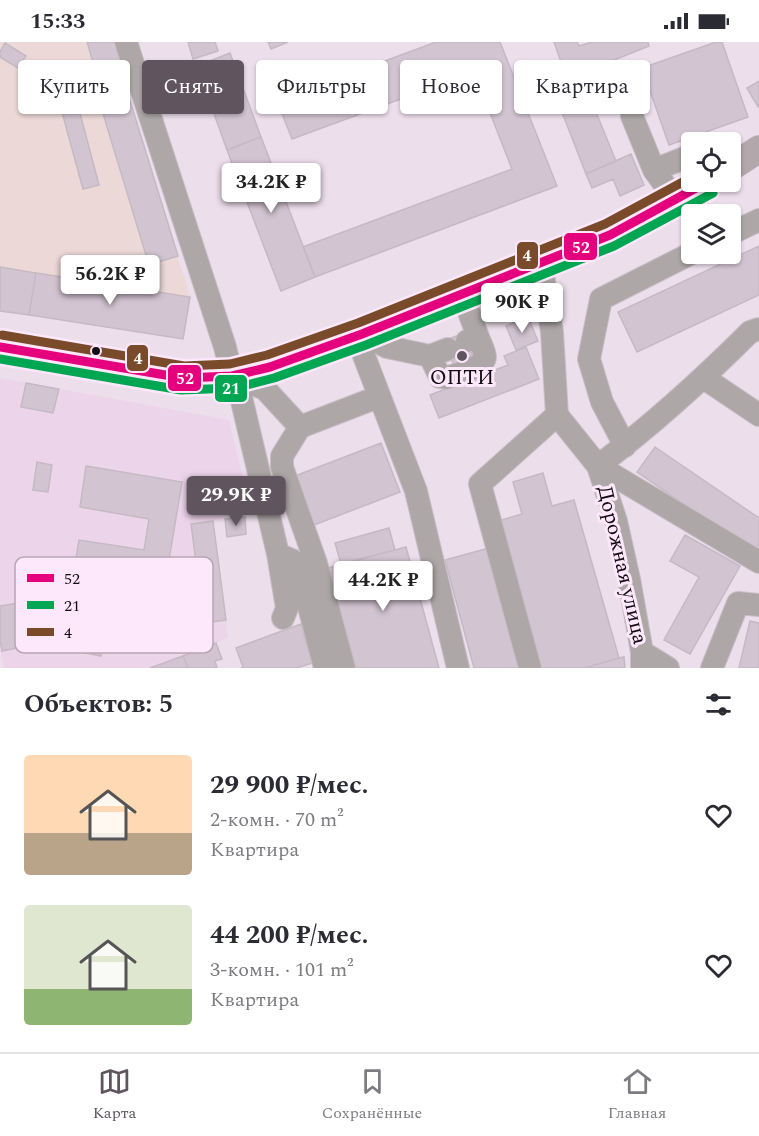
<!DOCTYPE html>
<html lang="ru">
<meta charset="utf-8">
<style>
body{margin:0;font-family:Spectral,serif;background:#f2f2f3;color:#2b2b33;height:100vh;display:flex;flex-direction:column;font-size:22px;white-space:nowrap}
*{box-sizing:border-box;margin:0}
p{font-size:20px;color:#7c7c81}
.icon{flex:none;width:33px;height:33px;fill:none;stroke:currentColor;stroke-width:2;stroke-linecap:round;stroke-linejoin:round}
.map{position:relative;height:626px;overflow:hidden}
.details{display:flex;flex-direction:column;background:#fff;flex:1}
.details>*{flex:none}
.banner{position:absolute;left:18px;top:18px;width:723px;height:54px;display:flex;gap:12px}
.controls{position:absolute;left:681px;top:90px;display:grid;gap:12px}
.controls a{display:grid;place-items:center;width:60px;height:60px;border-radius:6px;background:#fff;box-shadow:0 2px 4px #0004;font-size:30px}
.price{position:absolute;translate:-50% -51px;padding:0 14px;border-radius:6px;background:#fff;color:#222;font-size:20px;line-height:39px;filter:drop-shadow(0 2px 3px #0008)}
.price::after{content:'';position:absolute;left:50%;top:36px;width:18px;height:14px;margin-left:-9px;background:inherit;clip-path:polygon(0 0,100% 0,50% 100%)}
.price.on{background:#60555f;color:#fff}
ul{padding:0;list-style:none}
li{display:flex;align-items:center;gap:18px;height:150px;padding:0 24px}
li span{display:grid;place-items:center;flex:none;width:168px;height:120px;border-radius:6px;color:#555}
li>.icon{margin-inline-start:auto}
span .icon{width:72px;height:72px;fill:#fffc;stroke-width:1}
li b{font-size:26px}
h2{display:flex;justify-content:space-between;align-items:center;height:72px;padding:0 24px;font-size:26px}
.tag{padding:0 21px;border-radius:6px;background:#fff;box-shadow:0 2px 4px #0004;font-size:21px;line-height:54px}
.tag.on{background:#60555f;color:#fff}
.status{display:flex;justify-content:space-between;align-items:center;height:42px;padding:0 30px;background:#fff;direction:ltr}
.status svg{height:16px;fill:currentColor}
.tabs{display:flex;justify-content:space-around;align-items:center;height:84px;border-top:2px solid #e1e1e2;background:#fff;font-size:16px;color:#7c7c81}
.tabs a{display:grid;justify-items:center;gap:3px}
.tabs .on{color:#60555f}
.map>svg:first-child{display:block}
</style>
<div class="status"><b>15:33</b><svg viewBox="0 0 49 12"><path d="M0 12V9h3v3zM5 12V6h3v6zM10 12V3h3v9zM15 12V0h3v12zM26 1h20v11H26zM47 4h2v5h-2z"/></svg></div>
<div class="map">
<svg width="759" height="626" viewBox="0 0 759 626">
<rect width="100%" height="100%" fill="#eddeeb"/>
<path fill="#ebd8d7" d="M 0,0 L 116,0 L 119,23 L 190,255 L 183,297 L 0,269 Z"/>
<path fill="#ecd4ea" d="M 0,336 L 229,378 L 250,465 L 213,479 L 228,596 L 150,626 L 4,626 L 0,608 Z"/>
<path fill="#d3c4d1" stroke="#c5b9c3" stroke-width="1.5" d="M 87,0 L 116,0 L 123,22 L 96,30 Z
M 188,0 L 215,0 L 218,9 L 193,17 Z
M 268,0 L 288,0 L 271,7 Z
M 436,0 L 500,0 L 557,144 L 315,235 L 303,205 L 512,127 L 474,30 L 292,97 L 277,59 Z
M 554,0 L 577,0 L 579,4 L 592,0 L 648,0 L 649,4 L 567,37 Z
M 716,0 L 722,0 L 748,75 L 669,103 L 642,26 Z
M 5,1 L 26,14 L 18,26 L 0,15 L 0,10 Z
M 230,11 L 261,95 L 227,108 L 197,24 Z
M 67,22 L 99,143 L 83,147 L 50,26 Z
M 119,23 L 178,214 L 149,223 L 91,32 Z
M 580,31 L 616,119 L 586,132 L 551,42 Z
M 759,39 L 759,65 L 758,65 L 747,46 Z
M 261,95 L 315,235 L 281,249 L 227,108 Z
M 631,112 L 644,143 L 620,154 L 613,137 L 592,146 L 586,132 Z
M 759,204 L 759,253 L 637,310 L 618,270 Z
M 0,225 L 36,231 L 29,273 L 0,269 Z
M 36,231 L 190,255 L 183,297 L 29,273 Z
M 528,275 L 538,299 L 516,308 L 506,284 Z
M 464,291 L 477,325 L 458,334 L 444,299 Z
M 526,305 L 539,337 L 439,376 L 430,353 L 508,323 L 504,314 Z
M 26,341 L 59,347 L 53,371 L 21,365 Z
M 381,401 L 400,450 L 314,483 L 295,434 Z
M 655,405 L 759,476 L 759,502 L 754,510 L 637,430 Z
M 37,420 L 52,423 L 48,450 L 33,448 Z
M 86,424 L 182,440 L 165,542 L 147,539 L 144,553 L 77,542 L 78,535 L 73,534 L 79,498 L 144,508 L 149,477 L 80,465 Z
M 543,431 L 552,464 L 574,458 L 619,616 L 584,626 L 540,626 L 498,479 L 522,472 L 513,440 Z
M 245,475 L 246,492 L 227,495 L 225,477 Z
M 213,479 L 226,578 L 204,581 L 191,482 Z
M 389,486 L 395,508 L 341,522 L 335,501 Z
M 685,493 L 740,524 L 690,612 L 664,598 L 699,535 L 670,519 Z
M 406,505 L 439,626 L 356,626 L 328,526 Z
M 489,506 L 522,626 L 474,626 L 445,518 Z
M 18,561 L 27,604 L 2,609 L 0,598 L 0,564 Z
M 90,576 L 157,585 L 154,607 L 103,599 L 101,614 L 85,611 Z
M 750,579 L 759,581 L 759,626 L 739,626 Z
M 301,582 L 312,621 L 297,626 L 241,626 L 243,625 L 236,606 Z
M 216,601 L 222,617 L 215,619 L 217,626 L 188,626 L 183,614 Z
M 183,614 L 188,626 L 150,626 Z
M 624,615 L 625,626 L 584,626 L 619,616 Z"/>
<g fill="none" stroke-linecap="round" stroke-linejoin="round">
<g stroke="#c9bec8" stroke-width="24">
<path id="minor" d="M 126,0 L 225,305 L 232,334 L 241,355 L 278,512 L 287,566 L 283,576
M 632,74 L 654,128
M 675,157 L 654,128 L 692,113
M 730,192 L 759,178
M 541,220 L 552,290 L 557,373 L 598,424 L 616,479 L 629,537 L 642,610 L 642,626
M 462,251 L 478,295 L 467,299
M 759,287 L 750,290 C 702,338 652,383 598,424 L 759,520
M 362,292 L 364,314 L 416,449 L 458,626
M 362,292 L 387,305 L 430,314 L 448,307
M 430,314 L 440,335 L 446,336 C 454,333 485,325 485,315 C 485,309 480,301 478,295
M 232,334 L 265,347 L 300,385 L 378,355
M 704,336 L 759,373
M 300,385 L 282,414 L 282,425 L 316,521 L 344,626
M 625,404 L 602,360 L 589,317 L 601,257 L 692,211
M 278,512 L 294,519 L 298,523 L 325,626
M 642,610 L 668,626
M 530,626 L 480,442 L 557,373
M 712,626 L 738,561 L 759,563"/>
</g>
<g stroke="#c9bec8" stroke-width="28">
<path id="major" d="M 730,126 L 759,107
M 0,305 L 183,336 L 232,334 L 270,325 L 362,292 L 610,193 L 707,140"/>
</g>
<use href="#minor" stroke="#ada8a7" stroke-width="22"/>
<use href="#major" stroke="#b2a8ab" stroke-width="27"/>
<g stroke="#fde7fb" stroke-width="14">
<path id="bus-1" d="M 0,305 L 183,336 L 232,334 L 270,325 L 362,292 L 610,193 L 707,140"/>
</g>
<g stroke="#fde7fb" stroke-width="14">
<path id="bus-2" d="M 0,317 L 181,348 L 235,346 L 274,336 L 366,303 L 614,204 L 713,151"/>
</g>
<g stroke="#fde7fb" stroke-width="14">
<path id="bus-3" d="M 2,293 L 184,324 L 230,322 L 267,313 L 358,281 L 605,182 L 692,135"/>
</g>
<use href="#bus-1" stroke="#e5007d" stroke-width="9"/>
<use href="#bus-2" stroke="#00a651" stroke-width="9"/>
<use href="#bus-3" stroke="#7a4b2a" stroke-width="9"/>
</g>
<circle fill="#140b13" stroke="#fde7fb" stroke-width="2" cx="96" cy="309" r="5"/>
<circle fill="#60555f" stroke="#fde7fb" stroke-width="2" cx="462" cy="314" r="6"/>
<g text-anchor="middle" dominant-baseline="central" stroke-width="6" stroke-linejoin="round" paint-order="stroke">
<g font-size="21" fill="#140b13" stroke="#fde7fb">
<text x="462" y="336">ОПТИ</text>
</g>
<g font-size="21" fill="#140b13" stroke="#fde7fb">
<text transform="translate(622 523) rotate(77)">Дорожная улица</text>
</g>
</g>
<rect x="15" y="515" width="198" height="96" rx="9" fill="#fde7fb" stroke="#b7a5b5" stroke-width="1.5"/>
<rect x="27" y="532" width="27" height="8" fill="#e5007d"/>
<rect x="27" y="559" width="27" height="8" fill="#00a651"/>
<rect x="27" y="586" width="27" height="8" fill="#7a4b2a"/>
<g font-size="16" fill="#140b13">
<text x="64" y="542">52</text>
<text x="64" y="569">21</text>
<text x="64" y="596">4</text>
</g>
<g stroke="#fde7fb" stroke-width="2">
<rect x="563" y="190" width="35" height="29" rx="6" fill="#e5007d"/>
<rect x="516" y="199" width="23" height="29" rx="6" fill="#7a4b2a"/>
<rect x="126" y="302" width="23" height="28" rx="6" fill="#7a4b2a"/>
<rect x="167" y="322" width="35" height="28" rx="6" fill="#e5007d"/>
<rect x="214" y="332" width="34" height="29" rx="6" fill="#00a651"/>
</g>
<g font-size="16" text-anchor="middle" font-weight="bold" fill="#fff">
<text x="581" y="211">52</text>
<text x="527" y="219">4</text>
<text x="138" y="322">4</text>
<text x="185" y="342">52</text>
<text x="231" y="352">21</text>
</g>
</svg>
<div class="controls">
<a><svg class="icon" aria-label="locate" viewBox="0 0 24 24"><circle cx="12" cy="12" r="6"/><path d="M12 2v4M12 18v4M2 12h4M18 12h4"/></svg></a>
<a><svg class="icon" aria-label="layers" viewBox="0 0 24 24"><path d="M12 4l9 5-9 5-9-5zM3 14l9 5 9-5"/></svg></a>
</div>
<b class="price" style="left:271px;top:172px">34.2K ₽</b>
<b class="price" style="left:110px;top:264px">56.2K ₽</b>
<b class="price" style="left:522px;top:292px">90K ₽</b>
<b class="price on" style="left:236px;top:485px">29.9K ₽</b>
<b class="price" style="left:383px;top:570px">44.2K ₽</b>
<div class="banner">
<a class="tag">Купить</a>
<a class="tag on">Снять</a>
<a class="tag">Фильтры</a>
<a class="tag">Новое</a>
<a class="tag">Квартира</a>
</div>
</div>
<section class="details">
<h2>Объектов: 5<svg class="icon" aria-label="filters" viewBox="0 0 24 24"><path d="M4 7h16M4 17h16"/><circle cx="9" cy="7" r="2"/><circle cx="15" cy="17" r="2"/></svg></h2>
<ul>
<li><span style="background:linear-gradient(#ffd9b3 65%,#b9a48a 0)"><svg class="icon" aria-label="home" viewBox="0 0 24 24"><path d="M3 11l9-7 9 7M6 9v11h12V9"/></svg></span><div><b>29 900 ₽/мес.</b><p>2-комн. · 70 m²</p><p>Квартира</p></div><svg class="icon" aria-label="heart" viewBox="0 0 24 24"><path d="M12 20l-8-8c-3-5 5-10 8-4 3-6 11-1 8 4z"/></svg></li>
<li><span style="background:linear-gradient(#dfe7d0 70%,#8fb573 0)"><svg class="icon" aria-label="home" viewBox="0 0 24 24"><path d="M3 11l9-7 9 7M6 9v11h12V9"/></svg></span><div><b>44 200 ₽/мес.</b><p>3-комн. · 101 m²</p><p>Квартира</p></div><svg class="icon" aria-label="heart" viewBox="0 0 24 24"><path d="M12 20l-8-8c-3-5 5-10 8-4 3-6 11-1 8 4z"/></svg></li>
</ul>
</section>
<nav class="tabs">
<a class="on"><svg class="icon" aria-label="map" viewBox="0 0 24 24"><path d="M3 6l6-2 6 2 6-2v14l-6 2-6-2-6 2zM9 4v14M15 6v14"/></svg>Карта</a>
<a><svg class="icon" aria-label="saved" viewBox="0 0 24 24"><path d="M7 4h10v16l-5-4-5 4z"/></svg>Сохранённые</a>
<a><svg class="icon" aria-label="home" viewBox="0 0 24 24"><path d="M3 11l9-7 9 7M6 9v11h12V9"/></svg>Главная</a>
</nav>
